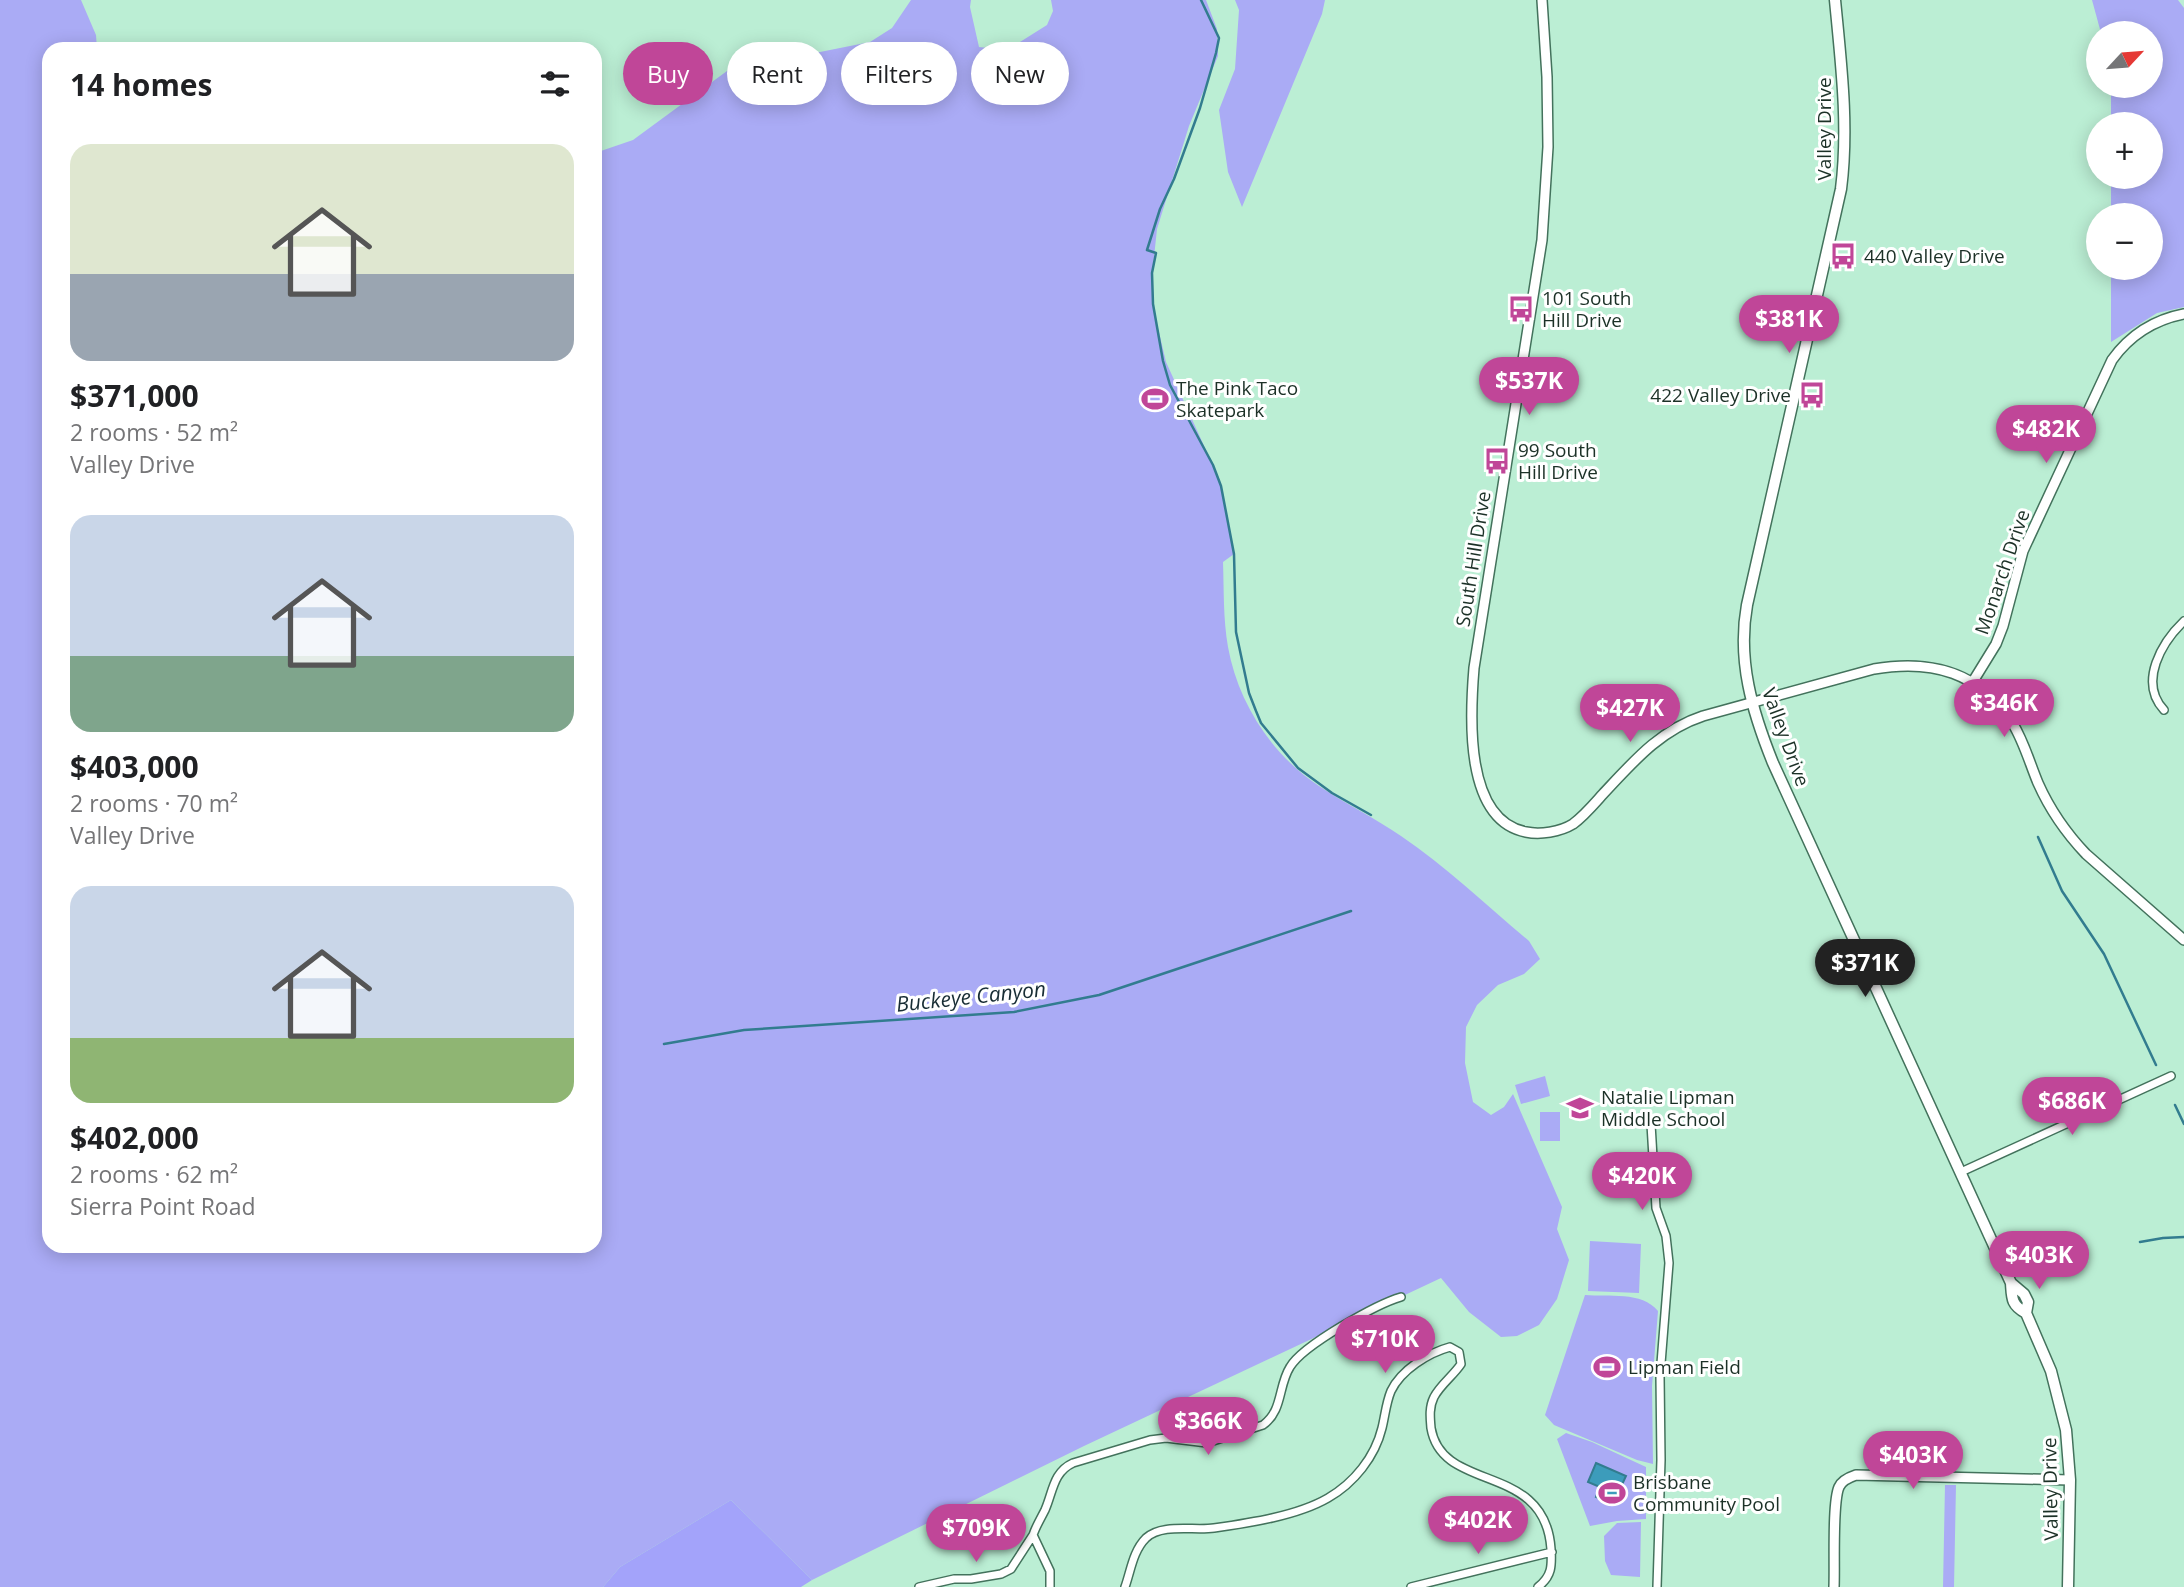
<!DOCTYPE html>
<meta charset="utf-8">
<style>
body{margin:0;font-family:"Open Sans",sans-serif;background:#f2f2f2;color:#202124;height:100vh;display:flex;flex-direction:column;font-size:26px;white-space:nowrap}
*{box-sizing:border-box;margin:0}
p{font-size:23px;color:#757577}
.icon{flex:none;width:38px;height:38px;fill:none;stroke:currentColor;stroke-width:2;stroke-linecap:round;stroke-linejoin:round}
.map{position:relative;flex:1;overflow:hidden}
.sheet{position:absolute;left:42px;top:42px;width:560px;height:1211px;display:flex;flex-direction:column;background:#fff;border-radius:21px;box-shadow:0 4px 18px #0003}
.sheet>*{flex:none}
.top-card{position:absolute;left:623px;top:42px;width:665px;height:63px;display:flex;gap:14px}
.needle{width:46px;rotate:64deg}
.tools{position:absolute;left:2086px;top:21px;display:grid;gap:14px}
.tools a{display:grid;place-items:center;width:77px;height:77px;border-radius:50%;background:#fff;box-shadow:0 4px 18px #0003;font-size:35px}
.price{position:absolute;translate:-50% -60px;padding:0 16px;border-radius:24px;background:#c04698;color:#fff;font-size:23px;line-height:46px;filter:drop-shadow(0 2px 4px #0008)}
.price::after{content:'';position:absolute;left:50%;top:42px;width:21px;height:16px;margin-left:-10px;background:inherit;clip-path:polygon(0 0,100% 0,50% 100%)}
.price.on{background:#222;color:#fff}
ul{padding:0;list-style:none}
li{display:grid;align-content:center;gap:14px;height:371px;padding:0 28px}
li span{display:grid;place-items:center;height:217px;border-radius:21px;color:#555}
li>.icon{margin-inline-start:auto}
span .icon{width:126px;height:126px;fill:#fffc;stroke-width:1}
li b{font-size:30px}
h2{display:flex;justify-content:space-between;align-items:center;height:84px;padding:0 28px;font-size:30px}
.tag{padding:0 24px;border-radius:32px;background:#fff;box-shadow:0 4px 18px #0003;font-size:24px;line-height:63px}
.tag.on{background:#c04698;color:#fff}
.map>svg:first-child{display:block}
</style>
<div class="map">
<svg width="2184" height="1587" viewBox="0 0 2184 1587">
<rect width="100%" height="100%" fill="#bbeed4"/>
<path fill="#aaabf5" d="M 0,0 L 81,0 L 96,35 L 97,49 L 49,49 L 49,1246 L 595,1246 L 595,153 L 633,140 L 742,60 L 769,55 L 810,54 L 870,42 L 892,28 L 911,0 L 971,0 L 970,7 L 979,47 L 1007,50 L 1047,25 L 1053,11 L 1051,0 L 1206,0 L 1217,29 L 1218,56 L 1189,126 L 1157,229 L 1152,276 L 1154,311 L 1166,362 L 1220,481 L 1234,554 L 1223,562 C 1224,590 1223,619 1228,647 C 1238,703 1272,755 1319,786 C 1346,804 1375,818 1401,836 C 1447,867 1487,906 1529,941 L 1540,959 L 1524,974 L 1498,985 L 1477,1005 L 1466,1027 L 1465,1063 L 1473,1102 L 1491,1115 L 1504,1107 L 1513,1094 L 1562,1207 L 1557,1229 L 1569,1260 L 1557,1299 L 1539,1325 L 1517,1336 L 1501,1337 L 1469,1312 L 1441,1278 L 1084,1446 L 812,1580 L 731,1500 L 620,1567 L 603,1587 L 0,1587 Z
M 1235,0 L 1325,0 L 1322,14 L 1242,207 L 1228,172 L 1219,110 L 1235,69 L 1239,10 Z
M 2092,0 L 2178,0 L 2184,8 L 2184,307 L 2157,313 L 2111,342 L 2111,268 L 2151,268 L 2151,215 L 2111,215 L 2111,177 L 2151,177 L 2151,124 L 2111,124 L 2111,86 L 2151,86 L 2151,33 L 2101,33 Z
M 1545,1076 L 1550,1096 L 1521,1104 L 1515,1085 Z
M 1540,1112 L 1560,1112 L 1560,1141 L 1540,1141 Z
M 1590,1241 L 1641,1244 L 1639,1293 L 1588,1291 Z
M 1585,1295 C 1608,1297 1642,1291 1658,1311 L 1652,1386 L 1653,1464 L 1637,1460 L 1554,1425 L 1545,1415 Z
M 1566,1433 L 1592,1442 L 1646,1467 L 1646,1519 L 1617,1521 L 1590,1526 L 1557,1439 Z
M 1945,1485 L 1956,1485 L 1954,1587 L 1943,1587 Z
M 1641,1522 L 1640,1577 L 1611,1575 L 1605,1561 L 1604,1536 L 1617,1523 Z"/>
<path fill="#a3a3fa" d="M 731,1500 L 812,1580 L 801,1587 L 603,1587 L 620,1567 Z"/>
<path fill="#3c9cbb" stroke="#327c8f" stroke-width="2" d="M 1596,1463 L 1626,1476 L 1613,1504 L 1596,1497 L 1600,1487 L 1588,1482 Z"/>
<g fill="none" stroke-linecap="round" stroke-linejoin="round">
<path stroke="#327c8f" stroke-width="2.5" d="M 1201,0 L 1219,38 L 1216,53 L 1200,108 L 1174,179 L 1160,209 L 1147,250 L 1156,253 L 1152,273 L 1153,304 L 1163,361 L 1170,385 L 1213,465 L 1221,486 L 1234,554 L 1236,632 L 1249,693 L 1256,711 L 1261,723 L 1298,768 L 1332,793 L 1371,815
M 2038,837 L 2062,891 L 2104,954 L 2156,1065
M 664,1044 L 744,1030 L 1014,1012 L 1099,995 L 1351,911
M 2175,1105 L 2184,1124
M 2140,1242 L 2163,1238 L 2184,1237"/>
<g stroke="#43725c" stroke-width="10">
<path id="minor" d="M 2164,710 C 2138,682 2162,642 2184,621
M 1651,1124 L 1656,1208 L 1666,1236 L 1669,1263 L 1660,1376 L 1661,1460 L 1657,1587
M 1961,1172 L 2171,1076
M 919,1587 L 954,1579 L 971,1579 L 1001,1574 L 1011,1569 L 1033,1535
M 1050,1587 L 1050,1571 L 1033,1535 C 1036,1526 1041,1518 1045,1510 C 1053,1492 1053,1472 1073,1463 L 1150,1440 L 1166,1438 L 1207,1443 L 1263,1425 C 1283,1411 1278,1386 1290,1367 C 1303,1345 1377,1304 1401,1297
M 1125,1587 C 1131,1570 1133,1551 1146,1538 C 1162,1523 1194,1531 1214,1528 C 1249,1523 1297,1516 1328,1498 C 1354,1483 1375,1457 1382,1428 C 1385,1416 1386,1403 1391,1391 C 1401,1370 1428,1353 1450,1347 L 1459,1352 L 1461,1364 C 1453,1376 1441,1384 1434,1397 C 1429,1407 1430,1417 1431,1428 C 1442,1494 1545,1461 1551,1549 C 1552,1566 1552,1576 1538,1587
M 1411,1587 L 1552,1552"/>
</g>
<g stroke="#43725c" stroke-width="12">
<path id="tertiary" d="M 1542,0 L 1547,77 L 1548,147 L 1542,240 L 1474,668 C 1470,716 1464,820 1526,832 C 1540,835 1560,832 1573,824 C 1584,816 1594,804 1603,794 C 1633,762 1660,730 1703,716 L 1874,669 C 1932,659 1980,672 2013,724 C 2024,742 2030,764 2038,783 C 2050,810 2066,833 2086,854 L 2184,940
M 1972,683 L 1996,644 L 2003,626 L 2023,551 L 2112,360 C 2130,335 2153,320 2184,314
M 1834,1587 C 1835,1566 1832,1503 1839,1487 C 1842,1480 1850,1477 1856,1475 L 2070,1480"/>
</g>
<g stroke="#43725c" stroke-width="13">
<path id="secondary" d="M 1835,0 C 1841,63 1849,126 1841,189 L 1747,605 C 1737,660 1752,711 1773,763 L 2011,1283 C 2012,1298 2011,1305 2026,1313
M 2011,1283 L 2024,1294 L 2028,1302 L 2026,1313 L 2051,1371 L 2066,1430 L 2070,1480 L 2068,1587"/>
</g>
<use href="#minor" stroke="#fff" stroke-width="7"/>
<use href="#tertiary" stroke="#fff" stroke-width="9"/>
<use href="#secondary" stroke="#fff" stroke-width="10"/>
</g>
<defs>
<g id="bus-bare" transform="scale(2.1)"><path d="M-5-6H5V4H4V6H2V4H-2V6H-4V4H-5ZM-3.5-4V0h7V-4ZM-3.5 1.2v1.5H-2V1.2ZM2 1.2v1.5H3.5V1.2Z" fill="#c04698" stroke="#fff" stroke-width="2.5" paint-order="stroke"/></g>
<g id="stadium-bare" transform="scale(2.1)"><path d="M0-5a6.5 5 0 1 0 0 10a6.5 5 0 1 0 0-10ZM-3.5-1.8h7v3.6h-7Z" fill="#c04698" stroke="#fff" stroke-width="2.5" paint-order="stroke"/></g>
<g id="school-bare" transform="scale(2.1)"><path d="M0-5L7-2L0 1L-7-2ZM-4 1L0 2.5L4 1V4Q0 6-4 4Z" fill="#c04698" stroke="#fff" stroke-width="2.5" paint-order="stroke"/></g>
</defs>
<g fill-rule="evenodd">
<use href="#bus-bare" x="1843" y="256"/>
<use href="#bus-bare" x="1521" y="309"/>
<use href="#bus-bare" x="1812" y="395"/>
<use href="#stadium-bare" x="1155" y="399"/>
<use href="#bus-bare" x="1497" y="461"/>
<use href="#school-bare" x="1580" y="1108"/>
<use href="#stadium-bare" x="1607" y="1367"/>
<use href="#stadium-bare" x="1612" y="1493"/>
</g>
<g text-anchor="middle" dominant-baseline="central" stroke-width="6" stroke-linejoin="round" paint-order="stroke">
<g font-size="19" fill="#1c3127" stroke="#fff">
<text transform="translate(1824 129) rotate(-90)">Valley Drive</text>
<text transform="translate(1473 559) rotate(-81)">South Hill Drive</text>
<text transform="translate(2002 572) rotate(-71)">Monarch Drive</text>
<text transform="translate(1786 737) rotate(70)">Valley Drive</text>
<text transform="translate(2050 1489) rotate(-91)">Valley Drive</text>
</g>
<g font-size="19" fill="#1c3127" stroke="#fff" text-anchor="start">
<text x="1864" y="256">440 Valley Drive</text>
<text x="1542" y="298">101 South<tspan x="1542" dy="22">Hill Drive</tspan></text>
<text x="1176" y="388">The Pink Taco<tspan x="1176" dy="22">Skatepark</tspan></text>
<text x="1791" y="395" text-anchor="end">422 Valley Drive</text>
<text x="1518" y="450">99 South<tspan x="1518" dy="22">Hill Drive</tspan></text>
<text x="1601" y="1097">Natalie Lipman<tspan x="1601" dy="22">Middle School</tspan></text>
<text x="1628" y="1367">Lipman Field</text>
<text x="1633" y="1482">Brisbane<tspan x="1633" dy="22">Community Pool</tspan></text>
</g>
<g font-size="21" font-style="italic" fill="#182d35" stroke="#fff">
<text transform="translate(971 996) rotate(-6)">Buckeye Canyon</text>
</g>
</g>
</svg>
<div class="tools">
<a><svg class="needle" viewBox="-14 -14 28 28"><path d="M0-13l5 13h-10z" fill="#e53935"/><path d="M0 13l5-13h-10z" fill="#757577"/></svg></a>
<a>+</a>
<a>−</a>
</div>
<b class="price" style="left:1789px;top:355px">$381K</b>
<b class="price" style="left:1529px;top:417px">$537K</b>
<b class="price" style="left:2046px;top:465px">$482K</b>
<b class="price" style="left:2004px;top:739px">$346K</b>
<b class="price" style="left:1630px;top:744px">$427K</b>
<b class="price on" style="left:1865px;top:999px">$371K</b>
<b class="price" style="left:2072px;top:1137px">$686K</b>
<b class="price" style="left:1642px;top:1212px">$420K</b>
<b class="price" style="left:2039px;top:1291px">$403K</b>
<b class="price" style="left:1385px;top:1375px">$710K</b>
<b class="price" style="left:1208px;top:1457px">$366K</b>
<b class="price" style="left:1913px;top:1491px">$403K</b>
<b class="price" style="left:1478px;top:1556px">$402K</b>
<b class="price" style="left:976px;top:1564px">$709K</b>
<div class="top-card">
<a class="tag on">Buy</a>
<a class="tag">Rent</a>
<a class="tag">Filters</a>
<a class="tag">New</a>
</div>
<section class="sheet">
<h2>14 homes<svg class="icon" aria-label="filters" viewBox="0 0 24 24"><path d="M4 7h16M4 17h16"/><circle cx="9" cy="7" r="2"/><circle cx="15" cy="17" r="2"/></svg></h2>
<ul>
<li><span style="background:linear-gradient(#dfe7d0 60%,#9aa5b1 0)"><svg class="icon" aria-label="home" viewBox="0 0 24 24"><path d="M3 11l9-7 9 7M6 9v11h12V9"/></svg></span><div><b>$371,000</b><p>2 rooms · 52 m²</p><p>Valley Drive</p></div></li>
<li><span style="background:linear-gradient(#c9d6e8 65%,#7fa58c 0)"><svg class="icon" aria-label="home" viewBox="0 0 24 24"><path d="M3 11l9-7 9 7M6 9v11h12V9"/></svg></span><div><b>$403,000</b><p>2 rooms · 70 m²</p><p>Valley Drive</p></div></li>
<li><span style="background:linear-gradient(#c9d6e8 70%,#8fb573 0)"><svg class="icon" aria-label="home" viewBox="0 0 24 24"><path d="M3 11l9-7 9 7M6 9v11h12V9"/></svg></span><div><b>$402,000</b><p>2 rooms · 62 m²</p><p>Sierra Point Road</p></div></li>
</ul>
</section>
</div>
